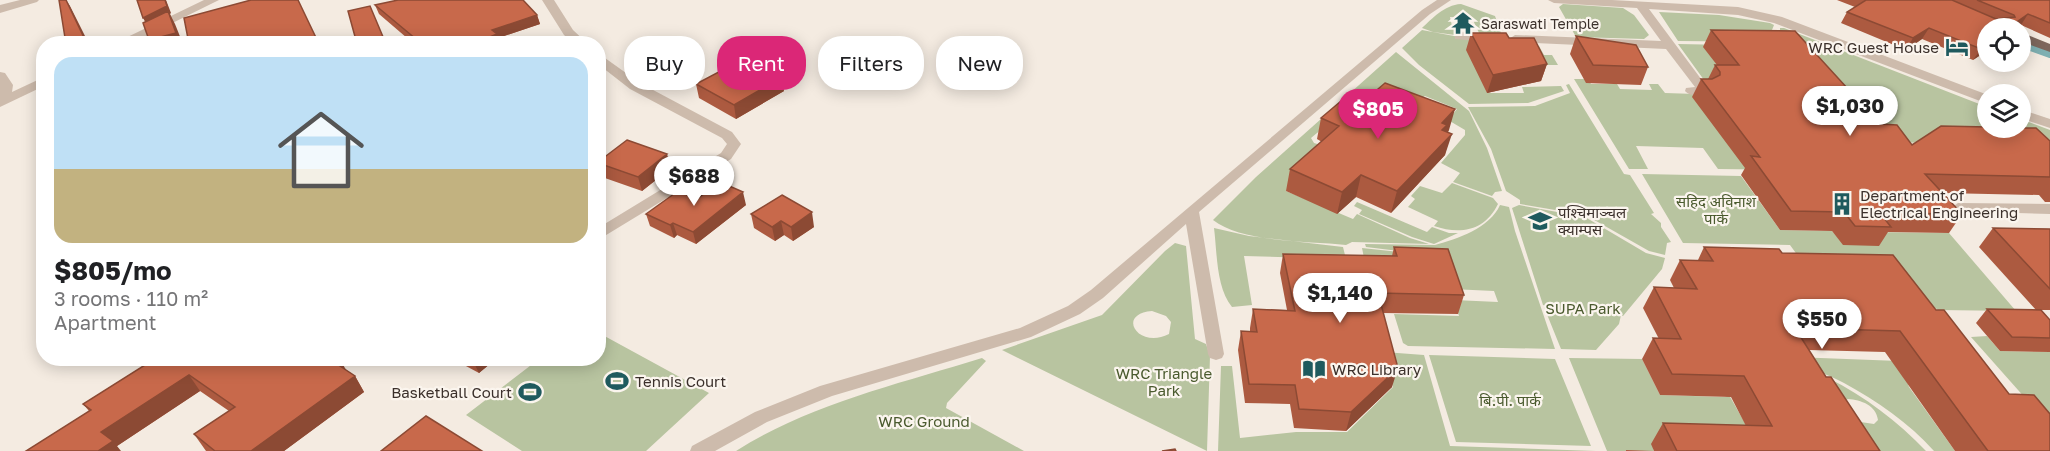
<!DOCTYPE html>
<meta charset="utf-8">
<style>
body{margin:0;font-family:"Golos Text","Noto Sans Devanagari",sans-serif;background:#f6f6f6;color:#202124;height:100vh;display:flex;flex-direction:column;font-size:22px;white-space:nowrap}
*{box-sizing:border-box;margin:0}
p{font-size:20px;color:#757577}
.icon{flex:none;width:33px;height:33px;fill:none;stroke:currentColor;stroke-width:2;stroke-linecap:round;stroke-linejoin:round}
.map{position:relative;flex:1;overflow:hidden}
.drawer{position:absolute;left:36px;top:36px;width:570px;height:330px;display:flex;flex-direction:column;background:#fff;border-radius:24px;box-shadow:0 3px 15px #0003}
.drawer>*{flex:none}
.hud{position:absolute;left:624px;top:36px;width:570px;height:54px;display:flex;gap:12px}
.buttons{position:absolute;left:1977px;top:18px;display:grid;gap:12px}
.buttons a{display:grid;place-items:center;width:54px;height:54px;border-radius:50%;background:#fff;box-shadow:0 3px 15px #0003;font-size:30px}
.price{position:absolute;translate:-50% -51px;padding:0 14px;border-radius:21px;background:#fff;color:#222;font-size:20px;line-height:39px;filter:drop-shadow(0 2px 3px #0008)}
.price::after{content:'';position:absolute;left:50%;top:36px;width:18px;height:14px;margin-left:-9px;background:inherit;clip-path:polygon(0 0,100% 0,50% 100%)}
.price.selected{background:#db2777;color:#fff}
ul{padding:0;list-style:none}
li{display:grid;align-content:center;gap:12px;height:318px;padding:0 18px}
li span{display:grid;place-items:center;height:186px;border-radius:18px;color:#555}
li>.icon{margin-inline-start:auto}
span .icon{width:108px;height:108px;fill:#fffc;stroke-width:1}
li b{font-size:26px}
.tag{padding:0 21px;border-radius:24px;background:#fff;box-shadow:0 3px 15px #0003;font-size:21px;line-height:54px}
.tag.selected{background:#db2777;color:#fff}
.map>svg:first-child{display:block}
</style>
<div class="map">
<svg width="2050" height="451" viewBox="0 0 2050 451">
<rect width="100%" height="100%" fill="#f4ebe1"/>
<path fill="#b8c4a0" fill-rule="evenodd" d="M 1461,4 L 1495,16 L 1502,36 L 1480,35 L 1472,18 L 1450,17 L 1452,26 L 1457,34 L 1455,35 L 1433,32 L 1422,28 C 1432,19 1444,5 1461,4 Z
M 1563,4 L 1623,8 L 1634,15 L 1649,35 L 1644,39 L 1576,37 L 1559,7 Z
M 1659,12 L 1719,15 L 1770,23 L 1774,25 L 1772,30 L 1782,42 L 1678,41 Z
M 1780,28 L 1784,28 L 1987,107 L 1988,128 L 2020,128 L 2021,119 L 2050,130 L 2050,145 L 1880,142 L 1780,32 Z
M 1422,30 L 1502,45 L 1539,46 L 1544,55 L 1552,55 L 1558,65 L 1547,65 L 1488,93 L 1524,93 L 1522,87 L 1561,86 L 1564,91 L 1528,103 L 1469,104 L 1419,65 L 1402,48 Z
M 1678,44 L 1784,46 L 1736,89 L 1704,80 Z
M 1396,52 L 1469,111 L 1487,148 L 1502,191 L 1495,192 L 1492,196 L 1453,182 L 1460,173 L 1441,163 L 1465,135 L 1465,130 L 1448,120 L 1457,109 L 1425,96 L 1420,99 L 1395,90 L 1355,126 L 1335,118 L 1311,138 L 1314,143 L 1331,148 L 1286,191 L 1353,219 L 1357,214 L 1410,238 L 1429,244 L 1352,242 L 1346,245 C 1309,241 1242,243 1213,220 L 1256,177 Z
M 1574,79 L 1588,79 L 1591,84 L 1617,84 L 1620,89 L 1652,90 L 1649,84 L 1658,84 L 1665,93 L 1696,94 L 1801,170 L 1718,169 L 1703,148 L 1636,146 L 1648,169 L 1629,169 Z
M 1569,84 L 1624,174 L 1630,175 L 1654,213 L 1651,214 L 1661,223 L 1661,227 L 1671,242 L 1667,243 L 1665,255 L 1649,251 L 1589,217 L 1623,219 L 1585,215 L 1520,204 L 1520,200 L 1506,191 L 1491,149 L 1468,107 L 1535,106 L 1570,93 L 1566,85 Z
M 1642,174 L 1741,176 L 1780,230 L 1832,231 L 1844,245 L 1868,232 L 1949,233 L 2016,311 L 1938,310 L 1926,301 L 1798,256 L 1790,245 L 1683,243 Z
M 1452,183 L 1493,198 L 1498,204 C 1485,231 1460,235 1434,226 L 1438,221 L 1408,207 L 1415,199 L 1411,196 L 1420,186 L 1442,193 Z
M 1357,202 L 1427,232 L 1432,227 L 1449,233 L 1458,233 L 1434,244 L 1412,237 L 1359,214 L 1362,210 L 1354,206 Z
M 1500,205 L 1509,207 L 1515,231 L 1555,349 L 1408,346 L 1403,343 L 1394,314 L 1459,316 L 1454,300 L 1498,302 L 1494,291 L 1451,289 L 1364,258 L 1362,248 L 1437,256 L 1453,271 L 1455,267 L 1440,256 L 1366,247 L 1365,244 L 1435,245 C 1457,239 1490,228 1500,205 Z
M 1519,205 L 1585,217 L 1646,253 L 1665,258 L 1662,269 L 1623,316 L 1621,315 L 1619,324 L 1596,350 L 1561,349 L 1544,307 L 1546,306 L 1543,305 L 1512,208 Z
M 1214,228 L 1249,236 L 1343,247 L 1346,259 L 1244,256 L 1252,305 L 1232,307 C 1216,288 1217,251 1214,228 Z
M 1175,243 L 1186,246 L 1195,339 L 1206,344 L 1210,356 L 1207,451 L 1002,350 L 1102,315 L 1165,251 ZM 1152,311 L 1166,316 L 1171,322 L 1169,334 C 1139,350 1115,314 1152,311 Z
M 599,333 L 709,393 L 646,451 L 522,451 L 466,415 L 539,359 L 598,358 Z
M 1987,336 L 2000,351 L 2050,352 L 2050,426 L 1971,337 Z
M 1384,352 L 1424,355 L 1450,446 L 1596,451 L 1218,451 L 1221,366 L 1232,366 L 1240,438 L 1296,432 L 1347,432 L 1393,387 Z
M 1429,355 L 1555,359 L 1591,446 L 1456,442 Z
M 1794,357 L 1899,361 L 1909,387 L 1955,451 L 1934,451 C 1909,423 1877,401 1844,383 C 1827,374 1809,369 1794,357 Z
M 982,358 L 986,361 L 947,403 L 946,408 L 1024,451 L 736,451 C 810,404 899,384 982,358 Z
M 1569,358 L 1642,359 L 1660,395 L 1725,397 L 1729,395 L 1754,439 L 1652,444 L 1654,451 L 1607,451 Z
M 1828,378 C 1866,397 1897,421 1926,451 L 1846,451 ZM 1848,399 C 1861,400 1876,405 1878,420 L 1874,424 L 1854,421 L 1842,402 Z"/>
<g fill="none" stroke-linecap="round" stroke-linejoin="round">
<path stroke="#7fb0b2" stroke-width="8" d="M 2020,43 L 2050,54"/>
<path fill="#cdbbac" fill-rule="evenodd" d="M 1437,0 L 1451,0 L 1430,14 L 1199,212 L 1224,354 L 1222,358 L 1216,360 L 1210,358 L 1208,354 L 1186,224 L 1103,298 L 1080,314 L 1031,337 L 832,396 L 767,422 L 715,451 L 690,451 L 692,446 L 755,412 L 820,386 L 1020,328 L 1068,306 L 1091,290 L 1422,10 Z
M 1548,0 L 1612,0 L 1738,7 L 1782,17 L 1988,95 L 1988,104 L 1774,23 L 1738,15 L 1649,9 L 1710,91 C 1705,97 1690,97 1685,91 L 1686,88 L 1695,87 L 1666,49 L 1511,42 L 1509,39 L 1515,35 L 1661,41 L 1637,8 L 1554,3 Z
M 1459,32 L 1489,34 L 1495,38 L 1489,42 L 1455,39 L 1455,33 Z
M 2020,109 L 2050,119 L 2050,128 L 2020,118 Z
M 1958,203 L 2050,204 L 2050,214 L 1953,211 L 1951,208 Z"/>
<path fill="#cdbbac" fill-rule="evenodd" d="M 20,0 L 39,0 L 37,2 L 0,13 L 0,5 Z
M 204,0 L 219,0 L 130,44 L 113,44 Z
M 542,0 L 554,0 L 573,30 L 588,44 L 574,44 L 564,35 Z
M 598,53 L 640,83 L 732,132 L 741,144 L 731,159 L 598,240 L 598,228 L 721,153 L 727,144 L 722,138 L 630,89 L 598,64 Z
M 0,72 L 5,73 L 13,85 L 12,92 L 44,77 L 44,86 L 0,107 Z"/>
<path fill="#7d675c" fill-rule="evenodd" d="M 2020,32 L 2050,44 L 2050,52 L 2020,41 Z"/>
</g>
<path fill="#ac5a40" d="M 1837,0 L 2050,0 L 2050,38 L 2021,25 L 2017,28 L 1988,28 L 1988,50 L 1973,60 L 1922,39 L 1906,50 L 1841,23 L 1847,12 L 1855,7 Z
M 375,5 L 537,15 L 540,24 L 498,38 L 500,43 L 498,44 L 414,44 L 379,14 Z
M 1711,30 L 1880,124 L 1912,145 L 2050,141 L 2050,202 L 2045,202 L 2039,195 L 1943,193 L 1962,214 L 1949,233 L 1888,232 L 1879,246 L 1843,245 L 1832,231 L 1780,230 L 1741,175 L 1745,168 L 1692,97 L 1701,79 L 1708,79 L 1715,65 L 1717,65 L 1703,47 Z
M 1471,33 L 1509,38 L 1547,64 L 1541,81 L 1487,93 L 1466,50 Z
M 1576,36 L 1648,67 L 1641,85 L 1586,83 L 1570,54 Z
M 696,84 L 784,91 L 736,119 L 699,98 Z
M 1357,107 L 1449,130 L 1448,132 L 1445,155 L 1391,213 L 1356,197 L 1337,214 L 1286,191 L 1290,169 L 1322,142 L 1317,139 L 1321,118 Z
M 598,162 L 671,168 L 642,191 L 602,177 L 598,166 Z
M 697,199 L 746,205 L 696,244 L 677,235 L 674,238 L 650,226 L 646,214 Z
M 751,214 L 814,227 L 793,241 L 784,235 L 775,241 L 754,228 Z
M 1993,228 L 2050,229 L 2050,310 L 2041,310 L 2050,320 L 2050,352 L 2000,351 L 1976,323 L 1987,309 L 2036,310 L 1979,247 Z
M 1394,247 L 1464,295 L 1458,314 L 1383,313 L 1392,387 L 1346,431 L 1294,428 L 1290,404 L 1245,403 L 1238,350 L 1241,331 L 1250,331 L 1250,328 L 1253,309 L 1287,310 L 1280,273 L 1283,254 L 1392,256 Z
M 1704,247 L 1782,253 L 1936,310 L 2009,394 L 2050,451 L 1955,451 L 1885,352 L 1809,350 L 1826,377 L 1880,451 L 1626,451 L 1626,450 L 1654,451 L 1651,444 L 1663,423 L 1746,426 L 1731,397 L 1660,395 L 1642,359 L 1653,338 L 1659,339 L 1643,308 L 1654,287 L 1674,288 L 1670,280 L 1680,260 L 1698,260 Z
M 156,358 L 346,370 L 355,376 L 364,392 L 284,451 L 206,451 L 194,434 L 229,411 L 200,391 L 117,446 L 26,451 L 89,411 L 83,404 Z
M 451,358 L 497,358 L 479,373 Z"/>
<path fill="#8c4a34" d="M 66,0 L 70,6 L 89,44 L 87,44 Z
M 165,0 L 166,0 L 171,13 L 170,14 L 175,24 L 183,44 L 151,44 L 149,40 L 147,25 L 143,18 Z
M 2028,14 L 2021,25 L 2017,28 L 2008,28 Z
M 537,15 L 540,24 L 498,38 L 500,43 L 473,44 L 492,30 Z
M 1929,28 L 1922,39 L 1906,50 L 1913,38 Z
M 1988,44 L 1988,50 L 1973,60 L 1981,49 Z
M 1547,64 L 1541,81 L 1487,93 L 1493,75 Z
M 782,77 L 784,91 L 736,119 L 734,105 Z
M 1455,109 L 1449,130 L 1443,137 L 1452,134 L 1445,155 L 1391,213 L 1397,191 L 1442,123 Z
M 667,154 L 671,168 L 642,191 L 638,177 Z
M 1361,175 L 1356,197 L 1337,214 L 1342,192 Z
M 743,192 L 746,205 L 696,244 L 693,232 Z
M 812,212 L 814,227 L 793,241 L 791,227 Z
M 781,221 L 784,235 L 775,241 L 772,227 Z
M 673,223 L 677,235 L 674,238 L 670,225 Z
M 497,358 L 479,373 L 472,359 Z
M 341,361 L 350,377 L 337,364 Z
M 1398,368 L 1392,387 L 1346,431 L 1351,412 Z
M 189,375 L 200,391 L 117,446 L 121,451 L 98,451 L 101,432 Z
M 355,376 L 364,392 L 284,451 L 251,451 Z"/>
<path fill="#c8694b" stroke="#8c4a34" stroke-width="1.5" d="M 59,0 L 66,0 L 87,44 L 66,44 Z
M 137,0 L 165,0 L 167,6 L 143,18 Z
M 251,0 L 298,0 L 319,44 L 189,44 L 184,18 Z
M 398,0 L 523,0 L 537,15 L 492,30 L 497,34 L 473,44 L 422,44 L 375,5 Z
M 1866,0 L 1952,0 L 1996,19 L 2015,17 L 2014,15 L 1977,0 L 2050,0 L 2050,23 L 2028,14 L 2008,28 L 1988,28 L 1988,44 L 1981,49 L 1929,28 L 1913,38 L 1847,12 Z
M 370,6 L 386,44 L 357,44 L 348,11 Z
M 168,11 L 176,33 L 149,40 L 143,23 Z
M 1711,30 L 1795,31 L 1880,124 L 1897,125 L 1912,145 L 1941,126 L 1988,127 L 1988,128 L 2036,128 L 2050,141 L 2050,177 L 1925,174 L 1962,214 L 1880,213 L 1891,227 L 1855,226 L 1844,212 L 1791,211 L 1751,156 L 1760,157 L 1701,79 L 1712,79 L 1720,75 L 1720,72 L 1715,65 L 1739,65 Z
M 1471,33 L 1506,33 L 1509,38 L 1534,38 L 1547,64 L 1493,75 Z
M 1576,36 L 1636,45 L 1648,67 L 1593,65 Z
M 745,58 L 782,77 L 734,105 L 696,84 Z
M 1385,83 L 1455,109 L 1442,123 L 1447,125 L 1442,130 L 1452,134 L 1397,191 L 1361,175 L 1342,192 L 1290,169 L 1339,126 L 1321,118 L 1341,101 L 1357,107 Z
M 627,140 L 667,154 L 638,177 L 598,163 L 598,162 Z
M 720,182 L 743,192 L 693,232 L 673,223 L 670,225 L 646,214 L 678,191 L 697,199 Z
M 782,195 L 812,212 L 791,227 L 781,221 L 772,227 L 751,214 Z
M 1993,228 L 2050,229 L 2050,289 Z
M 1394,247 L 1448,249 L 1464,295 L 1378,293 L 1398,368 L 1351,412 L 1299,409 L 1295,385 L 1249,384 L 1241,331 L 1257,332 L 1253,309 L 1295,311 L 1283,254 L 1397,256 Z
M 1704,247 L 1779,249 L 1782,253 L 1893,255 L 1936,310 L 1944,310 L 2009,394 L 2034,395 L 2050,414 L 2050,451 L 1988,451 L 1900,331 L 1795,328 L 1826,377 L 1831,377 L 1880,451 L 1677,451 L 1663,423 L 1772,426 L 1744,376 L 1672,374 L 1653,338 L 1681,339 L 1654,287 L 1697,289 L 1680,260 L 1713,261 Z
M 1987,309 L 2041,310 L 2050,320 L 2050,338 L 2012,337 Z
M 156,358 L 336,358 L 341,361 L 337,364 L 355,376 L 251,451 L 215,451 L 194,434 L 235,407 L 189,375 L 101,432 L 113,441 L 98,451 L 26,451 L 91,410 L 83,404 Z
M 426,416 L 482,451 L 381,451 Z
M 1175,449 L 1176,451 L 1162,451 Z"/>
<defs>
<g id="temple-bare" transform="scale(1.8)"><path d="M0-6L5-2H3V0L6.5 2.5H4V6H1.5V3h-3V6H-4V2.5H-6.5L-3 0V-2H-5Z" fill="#1f5a5e" stroke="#fbf5ee" stroke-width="2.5" paint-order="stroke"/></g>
<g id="hotel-bare" transform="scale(1.8)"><path d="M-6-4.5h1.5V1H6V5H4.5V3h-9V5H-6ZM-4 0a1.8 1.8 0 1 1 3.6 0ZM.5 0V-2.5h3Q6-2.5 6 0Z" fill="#1f5a5e" stroke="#fbf5ee" stroke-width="2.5" paint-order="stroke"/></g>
<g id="building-bare" transform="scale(1.8)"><path d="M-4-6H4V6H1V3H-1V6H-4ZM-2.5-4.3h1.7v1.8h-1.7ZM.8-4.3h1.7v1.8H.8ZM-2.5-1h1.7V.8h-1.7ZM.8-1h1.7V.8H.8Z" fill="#1f5a5e" stroke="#fbf5ee" stroke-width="2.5" paint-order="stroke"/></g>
<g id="university-bare" transform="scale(1.8)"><path d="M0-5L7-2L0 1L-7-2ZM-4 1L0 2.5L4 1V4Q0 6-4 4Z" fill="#1f5a5e" stroke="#fbf5ee" stroke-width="2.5" paint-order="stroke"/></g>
<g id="library-bare" transform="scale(1.8)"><path d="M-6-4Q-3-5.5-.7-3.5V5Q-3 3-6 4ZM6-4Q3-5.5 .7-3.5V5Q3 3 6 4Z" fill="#1f5a5e" stroke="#fbf5ee" stroke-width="2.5" paint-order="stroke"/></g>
<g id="stadium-bare" transform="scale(1.8)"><path d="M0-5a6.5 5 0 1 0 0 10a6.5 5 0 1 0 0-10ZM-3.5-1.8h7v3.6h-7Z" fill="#1f5a5e" stroke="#fbf5ee" stroke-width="2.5" paint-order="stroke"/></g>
</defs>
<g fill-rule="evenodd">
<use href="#temple-bare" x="1463" y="23"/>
<use href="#hotel-bare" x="1957" y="47"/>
<use href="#building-bare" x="1842" y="204"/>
<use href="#university-bare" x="1540" y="221"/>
<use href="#library-bare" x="1314" y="369"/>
<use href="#stadium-bare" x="617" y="381"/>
<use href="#stadium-bare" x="530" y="392"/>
</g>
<g text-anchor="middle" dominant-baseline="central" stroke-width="4.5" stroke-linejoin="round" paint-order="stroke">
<g font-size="14" fill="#3b302b" stroke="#fbf5ee" text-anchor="start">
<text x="1481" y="23">Saraswati Temple</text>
</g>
<g font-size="15" fill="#3b302b" stroke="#fbf5ee" text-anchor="start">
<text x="1939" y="47" text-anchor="end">WRC Guest House</text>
<text x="1860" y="195">Department of<tspan x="1860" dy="17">Electrical Engineering</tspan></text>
<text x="1558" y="212">पश्‍चिमाञ्‍चल<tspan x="1558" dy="17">क्याम्पस</tspan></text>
<text x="1332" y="369">WRC Library</text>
<text x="635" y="381">Tennis Court</text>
<text x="512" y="392" text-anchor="end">Basketball Court</text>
</g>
<g font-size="15" fill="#4a5a2e" stroke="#fbf5ee">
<text x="1716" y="201">सहिद अविनाश<tspan x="1716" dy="17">पार्क</tspan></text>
<text x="1583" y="308">SUPA Park</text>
<text x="1164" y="373">WRC Triangle<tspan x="1164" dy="17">Park</tspan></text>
<text x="1510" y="400">बि.पी. पार्क</text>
<text x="924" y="421">WRC Ground</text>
</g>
</g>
</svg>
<div class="buttons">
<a><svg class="icon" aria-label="locate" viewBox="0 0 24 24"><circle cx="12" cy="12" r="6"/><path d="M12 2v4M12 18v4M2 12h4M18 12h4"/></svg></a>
<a><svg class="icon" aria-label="layers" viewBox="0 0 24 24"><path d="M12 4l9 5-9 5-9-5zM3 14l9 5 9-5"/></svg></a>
</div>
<b class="price" style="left:1850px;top:137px">$1,030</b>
<b class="price selected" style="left:1378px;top:140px">$805</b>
<b class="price" style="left:694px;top:207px">$688</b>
<b class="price" style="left:1340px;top:324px">$1,140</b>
<b class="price" style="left:1822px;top:350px">$550</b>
<div class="hud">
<a class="tag">Buy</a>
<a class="tag selected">Rent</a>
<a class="tag">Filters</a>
<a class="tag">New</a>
</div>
<section class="drawer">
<ul>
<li><span style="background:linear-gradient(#bfe0f5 60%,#c2b280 0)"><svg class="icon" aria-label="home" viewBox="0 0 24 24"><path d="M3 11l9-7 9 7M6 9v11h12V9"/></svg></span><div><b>$805/mo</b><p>3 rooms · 110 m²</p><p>Apartment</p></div></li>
</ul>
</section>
</div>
